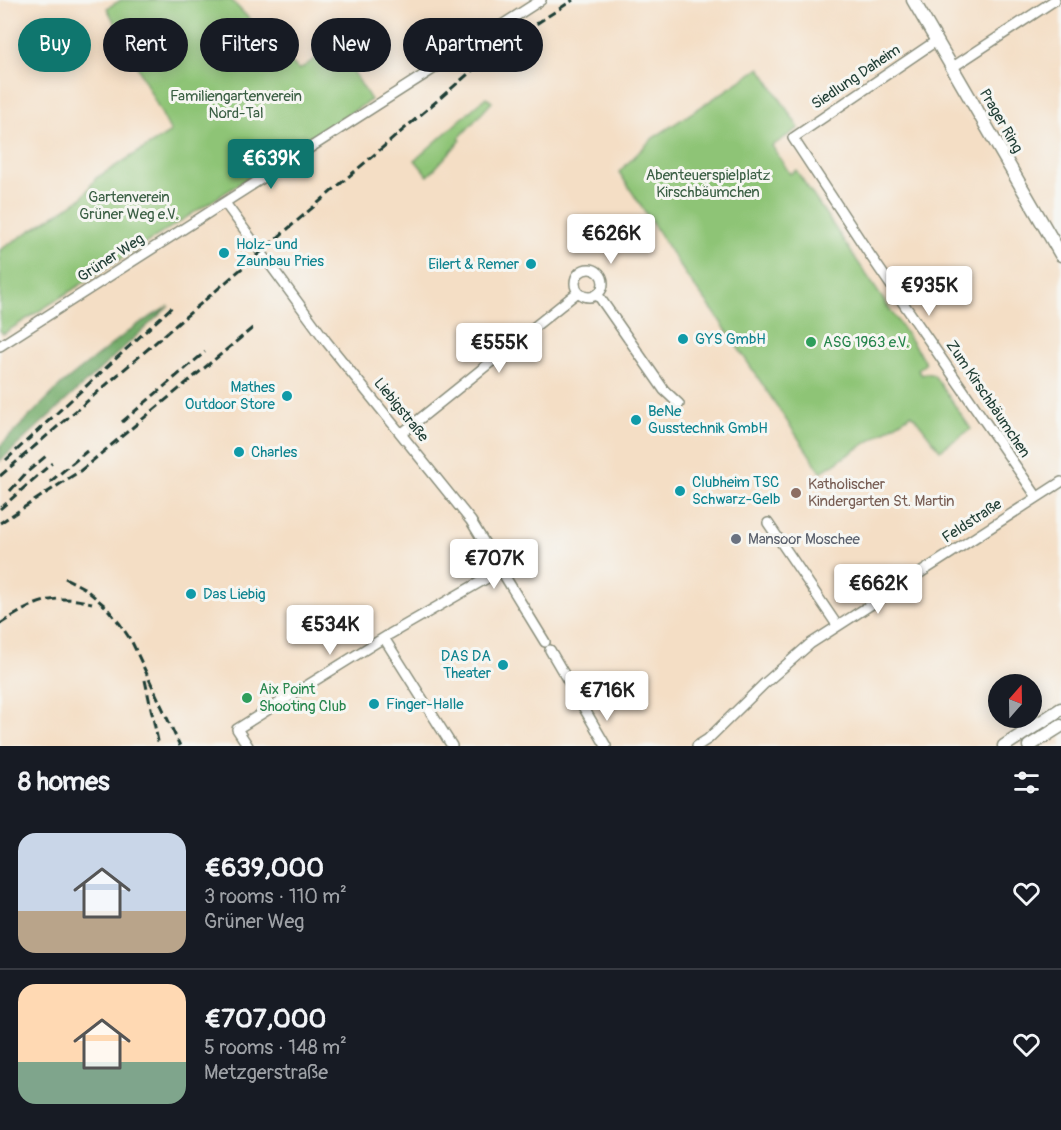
<!DOCTYPE html>
<meta charset="utf-8">
<style>
body{margin:0;font-family:Pangolin,sans-serif;background:#242831;color:#f1f3f6;height:100vh;display:flex;flex-direction:column;font-size:22px;white-space:nowrap}
*{box-sizing:border-box;margin:0}
p{font-size:20px;color:#9ea1a6}
.icon{flex:none;width:33px;height:33px;fill:none;stroke:currentColor;stroke-width:2;stroke-linecap:round;stroke-linejoin:round}
.map{position:relative;height:746px;overflow:hidden}
.panel{display:flex;flex-direction:column;background:#171b24;flex:1}
.panel>*{flex:none}
.hud{position:absolute;left:18px;top:18px;width:600px;height:54px;display:flex;gap:12px}
.needle{width:39px;rotate:20deg}
.controls{position:absolute;left:988px;top:674px;display:grid;gap:12px}
.controls a{display:grid;place-items:center;width:54px;height:54px;border-radius:50%;background:#171b24;box-shadow:0 3px 15px #0003;font-size:30px}
.price{position:absolute;translate:-50% -51px;padding:0 14px;border-radius:6px;background:#fff;color:#222;font-size:20px;line-height:39px;filter:drop-shadow(0 2px 3px #0008)}
.price::after{content:'';position:absolute;left:50%;top:36px;width:18px;height:14px;margin-left:-9px;background:inherit;clip-path:polygon(0 0,100% 0,50% 100%)}
.price.current{background:#0f766e;color:#fff}
ul{padding:0;list-style:none}
li{display:flex;align-items:center;gap:18px;height:150px;padding:0 18px}
li+li{border-top:2px solid #363941}
li span{display:grid;place-items:center;flex:none;width:168px;height:120px;border-radius:18px;color:#555}
li>.icon{margin-inline-start:auto}
span .icon{width:72px;height:72px;fill:#fffc;stroke-width:1}
li b{font-size:26px}
h2{display:flex;justify-content:space-between;align-items:center;height:72px;padding:0 18px;font-size:26px}
.tag{padding:0 21px;border-radius:27px;background:#171b24;box-shadow:0 3px 15px #0003;font-size:21px;line-height:54px}
.tag.current{background:#0f766e;color:#fff}
.map>svg:first-child{display:block}
</style>
<div class="map">
<svg width="1061" height="746" viewBox="0 0 1061 746">
<rect width="100%" height="100%" fill="#f6f6f2"/>
<filter id="ink" filterUnits="userSpaceOnUse"><feTurbulence type="fractalNoise" baseFrequency=".0167" numOctaves="2"/><feDisplacementMap in="SourceGraphic" scale="12" xChannelSelector="R" yChannelSelector="G"/><feConvolveMatrix kernelMatrix="1 2 1 2 8 2 1 2 1" color-interpolation-filters="sRGB"/></filter>
<filter id="wash" filterUnits="userSpaceOnUse"><feTurbulence type="fractalNoise" baseFrequency=".008" numOctaves="4" result="noise"/><feDisplacementMap in="SourceGraphic" scale="24" xChannelSelector="R" yChannelSelector="G"/><feGaussianBlur stdDeviation="1.35" result="paint"/><feColorMatrix in="noise" values="0 0 0 0 0 0 0 0 0 0 0 0 0 0 0 0 0 1.4 0 .05"/><feComposite in="paint" operator="in"/></filter>
<g filter="url(#wash)">
<rect width="100%" height="100%" fill="#f4dec5"/>
<path fill="#8ec476" stroke="#568055" stroke-width="1.5" d="M 121,0 L 231,0 L 299,70 L 336,44 L 371,100 L 3,334 L 0,330 L 0,250 L 82,198 L 96,178 L 171,132 L 107,8 Z
M 760,68 L 799,128 L 772,146 L 790,174 L 796,170 L 926,363 L 918,370 L 922,375 L 926,373 L 934,375 L 971,429 L 940,450 L 912,414 L 821,472 L 714,312 L 688,278 L 619,172 L 653,138 Z
M 486,97 L 492,102 L 459,138 L 461,140 L 428,176 L 415,160 Z"/>
<path fill="#72aa67" stroke="#48744e" stroke-width="1.5" d="M 169,306 L 0,461 L 0,446 L 62,384 L 135,326 Z"/>
</g>
<g filter="url(#ink)">
<g fill="none" stroke-linecap="round" stroke-linejoin="round">
<g stroke="#8a8e7c" stroke-width="12">
<path id="minor" d="M 936,41 L 793,138 L 870,255 L 1037,497
M 953,67 L 1055,0
M 225,203 L 326,341 L 471,521 L 545,642
M575 283a14 14 0 1 1 28 0a14 14 0 1 1-28 0Z
M 598,295 L 664,390 L 679,404
M 0,346 L 541,0
M 401,434 L 578,292
M 768,523 L 837,625
M 384,638 L 452,746
M 550,650 L 606,746
M 248,746 L 237,729 L 390,634 L 501,570
M 697,746 L 708,739 L 764,684 L 810,644 L 1061,482"/>
</g>
<g stroke="#8a8e7c" stroke-width="15">
<path id="major" d="M 913,0 L 1061,255
M 1004,746 L 1061,709
M 1029,746 L 1061,726"/>
</g>
<use href="#minor" stroke="#fff" stroke-width="9"/>
<use href="#major" stroke="#fff" stroke-width="12"/>
<path stroke="#1f3d34" stroke-width="3" stroke-dasharray="9 4.5" stroke-linecap="butt" d="M 122,422 L 205,352
M 6,460 L 173,306
M 0,476 L 474,69 L 522,33 L 573,0
M 50,482 L 87,451
M 10,491 L 26,473 L 46,456
M 0,509 L 52,463
M 0,523 L 80,471 L 255,326
M 65,578 L 84,588 L 105,606 L 120,624 L 132,642 L 180,746
M 0,624 C 35,602 50,593 92,603
M 145,680 L 159,746"/>
</g>
</g>
<g fill="#0f9aa8" stroke="#f6f6f2" stroke-width="2">
<circle cx="224" cy="253" r="6"/>
<circle cx="531" cy="264" r="6"/>
<circle cx="683" cy="339" r="6"/>
<circle cx="287" cy="396" r="6"/>
<circle cx="636" cy="420" r="6"/>
<circle cx="239" cy="452" r="6"/>
<circle cx="680" cy="491" r="6"/>
<circle cx="191" cy="594" r="6"/>
<circle cx="503" cy="665" r="6"/>
<circle cx="374" cy="704" r="6"/>
</g>
<g fill="#2e9e5b" stroke="#f6f6f2" stroke-width="2">
<circle cx="811" cy="342" r="6"/>
<circle cx="247" cy="698" r="6"/>
</g>
<circle fill="#8d6e63" stroke="#f6f6f2" stroke-width="2" cx="796" cy="493" r="6"/>
<circle fill="#6b7280" stroke="#f6f6f2" stroke-width="2" cx="736" cy="539" r="6"/>
<g text-anchor="middle" dominant-baseline="central" stroke-width="6" stroke-linejoin="round" paint-order="stroke">
<g font-size="15" fill="#1f3d34" stroke="#f6f6f2">
<text transform="translate(856 77) rotate(-34)">Siedlung Daheim</text>
<text transform="translate(1001 121) rotate(60)">Prager Ring</text>
<text transform="translate(111 258) rotate(-33)">Grüner Weg</text>
<text transform="translate(988 399) rotate(56)">Zum Kirschbäumchen</text>
<text transform="translate(401 410) rotate(51)">Liebigstraße</text>
<text transform="translate(972 521) rotate(-33)">Feldstraße</text>
</g>
<g font-size="15" fill="#3b5f44" stroke="#f6f6f2">
<text x="236" y="96">Familiengartenverein<tspan x="236" dy="17">Nord-Tal</tspan></text>
<text x="708" y="175">Abenteuerspielplatz<tspan x="708" dy="17">Kirschbäumchen</tspan></text>
<text x="129" y="197">Gartenverein<tspan x="129" dy="17">Grüner Weg e.V.</tspan></text>
</g>
<g font-size="15" fill="#0d838f" stroke="#f6f6f2" text-anchor="start">
<text x="236" y="244">Holz- und<tspan x="236" dy="17">Zaunbau Pries</tspan></text>
<text x="519" y="264" text-anchor="end">Eilert &amp; Remer</text>
<text x="695" y="339">GYS GmbH</text>
<text x="275" y="387" text-anchor="end">Mathes<tspan x="275" dy="17">Outdoor Store</tspan></text>
<text x="648" y="411">BeNe<tspan x="648" dy="17">Gusstechnik GmbH</tspan></text>
<text x="251" y="452">Charles</text>
<text x="692" y="482">Clubheim TSC<tspan x="692" dy="17">Schwarz-Gelb</tspan></text>
<text x="203" y="594">Das Liebig</text>
<text x="491" y="656" text-anchor="end">DAS DA<tspan x="491" dy="17">Theater</tspan></text>
<text x="386" y="704">Finger-Halle</text>
</g>
<g font-size="15" fill="#27864d" stroke="#f6f6f2" text-anchor="start">
<text x="823" y="342">ASG 1963 e.V.</text>
<text x="259" y="689">Aix Point<tspan x="259" dy="17">Shooting Club</tspan></text>
</g>
<g font-size="15" fill="#785e54" stroke="#f6f6f2" text-anchor="start">
<text x="808" y="484">Katholischer<tspan x="808" dy="17">Kindergarten St. Martin</tspan></text>
</g>
<g font-size="15" fill="#5b616d" stroke="#f6f6f2" text-anchor="start">
<text x="748" y="539">Mansoor Moschee</text>
</g>
</g>
</svg>
<div class="controls">
<a><svg class="needle" viewBox="-14 -14 28 28"><path d="M0-13l5 13h-10z" fill="#e53935"/><path d="M0 13l5-13h-10z" fill="#9ea1a6"/></svg></a>
</div>
<b class="price current" style="left:271px;top:190px">€639K</b>
<b class="price" style="left:611px;top:265px">€626K</b>
<b class="price" style="left:929px;top:317px">€935K</b>
<b class="price" style="left:499px;top:374px">€555K</b>
<b class="price" style="left:494px;top:590px">€707K</b>
<b class="price" style="left:878px;top:615px">€662K</b>
<b class="price" style="left:330px;top:656px">€534K</b>
<b class="price" style="left:607px;top:722px">€716K</b>
<div class="hud">
<a class="tag current">Buy</a>
<a class="tag">Rent</a>
<a class="tag">Filters</a>
<a class="tag">New</a>
<a class="tag">Apartment</a>
</div>
</div>
<section class="panel">
<h2>8 homes<svg class="icon" aria-label="filters" viewBox="0 0 24 24"><path d="M4 7h16M4 17h16"/><circle cx="9" cy="7" r="2"/><circle cx="15" cy="17" r="2"/></svg></h2>
<ul>
<li><span style="background:linear-gradient(#c9d6e8 65%,#b9a48a 0)"><svg class="icon" aria-label="home" viewBox="0 0 24 24"><path d="M3 11l9-7 9 7M6 9v11h12V9"/></svg></span><div><b>€639,000</b><p>3 rooms · 110 m²</p><p>Grüner Weg</p></div><svg class="icon" aria-label="heart" viewBox="0 0 24 24"><path d="M12 20l-8-8c-3-5 5-10 8-4 3-6 11-1 8 4z"/></svg></li>
<li><span style="background:linear-gradient(#ffd9b3 65%,#7fa58c 0)"><svg class="icon" aria-label="home" viewBox="0 0 24 24"><path d="M3 11l9-7 9 7M6 9v11h12V9"/></svg></span><div><b>€707,000</b><p>5 rooms · 148 m²</p><p>Metzgerstraße</p></div><svg class="icon" aria-label="heart" viewBox="0 0 24 24"><path d="M12 20l-8-8c-3-5 5-10 8-4 3-6 11-1 8 4z"/></svg></li>
</ul>
</section>
